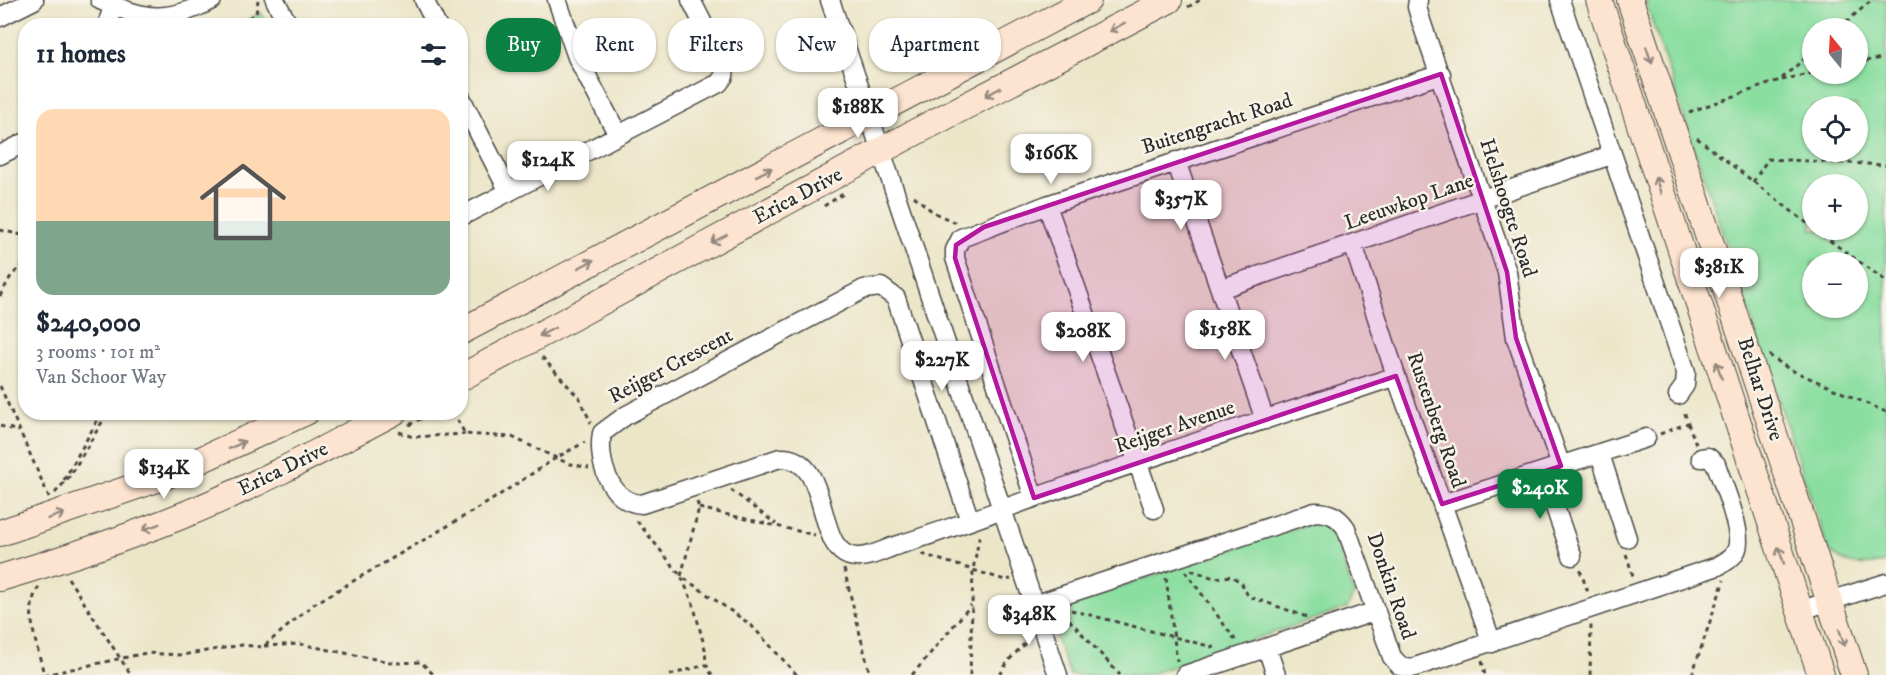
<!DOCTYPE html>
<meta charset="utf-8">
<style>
body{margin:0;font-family:"IM FELL DW Pica",serif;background:#f6f6f7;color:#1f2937;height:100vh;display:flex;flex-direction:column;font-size:22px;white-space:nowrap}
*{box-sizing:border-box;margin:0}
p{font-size:20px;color:#747a83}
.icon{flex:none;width:33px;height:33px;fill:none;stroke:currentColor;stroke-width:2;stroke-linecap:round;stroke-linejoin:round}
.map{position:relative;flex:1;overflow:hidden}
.details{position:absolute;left:18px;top:18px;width:450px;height:402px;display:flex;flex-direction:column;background:#fff;border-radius:24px;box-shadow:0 2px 4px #0004}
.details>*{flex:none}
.top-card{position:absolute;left:486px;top:18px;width:570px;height:54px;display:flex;gap:12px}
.needle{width:39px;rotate:342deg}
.fabs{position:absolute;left:1802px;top:18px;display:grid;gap:12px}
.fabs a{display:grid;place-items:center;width:66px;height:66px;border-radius:50%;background:#fff;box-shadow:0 2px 4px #0004;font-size:30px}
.price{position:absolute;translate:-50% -51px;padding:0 14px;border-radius:12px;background:#fff;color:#222;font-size:20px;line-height:39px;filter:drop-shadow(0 2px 3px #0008)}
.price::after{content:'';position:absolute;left:50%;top:36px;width:18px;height:14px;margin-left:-9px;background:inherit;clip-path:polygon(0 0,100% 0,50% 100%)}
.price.current{background:#0b8043;color:#fff}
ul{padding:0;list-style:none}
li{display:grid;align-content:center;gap:12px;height:318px;padding:0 18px}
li+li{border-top:2px solid #e0e1e3}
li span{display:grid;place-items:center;height:186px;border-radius:18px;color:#555}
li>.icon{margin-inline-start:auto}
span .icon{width:108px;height:108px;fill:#fffc;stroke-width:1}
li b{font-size:26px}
h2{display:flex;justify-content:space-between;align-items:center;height:72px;padding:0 18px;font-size:26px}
.tag{padding:0 21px;border-radius:24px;background:#fff;box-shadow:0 2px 4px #0004;font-size:21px;line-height:54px}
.tag.current{background:#0b8043;color:#fff}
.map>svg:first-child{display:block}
</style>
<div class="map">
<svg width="1886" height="675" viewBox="0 0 1886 675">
<rect width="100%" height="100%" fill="#f7f3e8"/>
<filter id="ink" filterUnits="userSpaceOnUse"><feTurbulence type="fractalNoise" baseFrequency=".0167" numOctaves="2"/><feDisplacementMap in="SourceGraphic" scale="12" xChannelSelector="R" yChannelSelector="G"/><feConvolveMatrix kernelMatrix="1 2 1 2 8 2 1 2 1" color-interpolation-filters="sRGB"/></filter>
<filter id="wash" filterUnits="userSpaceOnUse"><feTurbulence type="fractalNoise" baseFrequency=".008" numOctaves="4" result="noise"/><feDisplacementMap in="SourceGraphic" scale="24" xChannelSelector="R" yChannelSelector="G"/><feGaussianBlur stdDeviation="1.35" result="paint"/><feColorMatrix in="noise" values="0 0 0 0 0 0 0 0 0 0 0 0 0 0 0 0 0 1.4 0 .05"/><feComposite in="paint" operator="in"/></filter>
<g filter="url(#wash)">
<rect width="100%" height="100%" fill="#ece6c9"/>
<path fill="#8adea0" stroke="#5a8466" stroke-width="1.5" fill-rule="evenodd" d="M 1645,0 L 1886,0 L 1886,562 C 1861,566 1846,568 1828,549 ZM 1812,28 L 1857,28 L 1857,74 L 1812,74 ZM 1812,106 L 1857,106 L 1857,152 L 1812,152 ZM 1857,184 L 1857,230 L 1812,230 L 1812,184 ZM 1812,262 L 1857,262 L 1857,308 L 1812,308 Z
M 261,13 L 268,25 L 237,25 Z
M 1314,522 L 1325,524 L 1333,531 L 1354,594 L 1347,608 L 1147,675 L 1070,675 C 1064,656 1043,622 1062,606 Z"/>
</g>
<g filter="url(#ink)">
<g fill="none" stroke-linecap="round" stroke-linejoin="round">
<g stroke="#484743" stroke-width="21">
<path id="minor" d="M 100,0 C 146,20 166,24 212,0
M 275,0 L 289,26
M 424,0 L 437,26
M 557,0 L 577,57 L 618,135
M 830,0 L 1058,675
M 1418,0 L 1417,7 L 1422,24 L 1507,272 L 1516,338 L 1561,466
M 1560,0 L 1686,372 L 1685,385 L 1678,395
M 0,17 L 34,0
M 107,26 L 113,6
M 460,96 L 509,192
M 0,155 L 26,142
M 1176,161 L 1265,420
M 1047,205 L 1154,509
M 460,217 L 719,83 L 724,76 L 725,67 L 691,0
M 1353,244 L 1396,376 L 1492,643
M 1220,289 L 1611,155
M 1600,454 L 1627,538
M 1543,473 L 1572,556
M 1034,498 L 955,258 L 955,250 L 961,238 L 1047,205 L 1441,74
M 1442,504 L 1646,438
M 970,521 L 896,298 L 881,287 L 864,289 L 625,416 L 602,433 C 597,461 610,503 642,504 L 780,458 C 834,456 812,555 856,557 C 869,558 883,550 895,546 C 932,535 967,522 1003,509 C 1133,462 1265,420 1396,376
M 1034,605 L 1315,512 C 1329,512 1338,516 1346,528 L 1392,657 L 1400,666 L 1412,668 L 1718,566 C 1725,562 1732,559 1736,551 C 1745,534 1722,483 1716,464 L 1708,457 L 1701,458
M 1799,611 L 1886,583
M 1267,648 L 1276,675
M 1185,675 L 1376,611"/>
</g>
<g stroke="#484743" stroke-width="28">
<path id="secondary" d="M 1599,0 L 1821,675
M 1630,0 L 1854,675
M 460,332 L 1088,0
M 460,378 L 910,135 L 1169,0
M 0,533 L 163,477 L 306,412
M 0,578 C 61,560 122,540 181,516 C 254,487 324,449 394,412"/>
</g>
<path stroke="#484743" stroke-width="3" stroke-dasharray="4.5 4.5" stroke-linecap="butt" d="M 1188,7 L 1200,0
M 233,26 L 256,14 L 258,0
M 1839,28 L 1872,0
M 1857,63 L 1886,57
M 1782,80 L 1812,73
M 1689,112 L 1780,80 L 1812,52
M 1697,138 L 1812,227
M 1753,182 L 1768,159 L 1886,165
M 914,196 L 933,212 L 956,223
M 824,206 L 843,194
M 0,230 L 26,236
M 1815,230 L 1886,281
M 0,296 L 11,276 L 26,262
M 1769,355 L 1789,369 L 1886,412
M 542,357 L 580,399 L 591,423
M 0,386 L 49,497
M 94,412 L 96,422
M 453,412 L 465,434 L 512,437 L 567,463 L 589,468
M 1688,423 L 1696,444
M 409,425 L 433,412
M 0,426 L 19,431
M 399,432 L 413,437 L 465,434
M 1660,434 L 1688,423 L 1684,411
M 64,480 L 102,412
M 731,490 L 776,524
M 55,493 L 70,476 L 108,412
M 697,502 L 699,508 L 681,576 L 751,625 L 797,675
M 699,508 L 815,535
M 637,521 L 681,576 L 693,603 L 705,649 L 706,664 L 712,675
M 922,554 L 1005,580 L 1011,579
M 1626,554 L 1634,579
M 844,569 L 870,675
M 1191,570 L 1214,578 L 1232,576 L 1242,584 L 1248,596 L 1307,617
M 1580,570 L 1588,592
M 1185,571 L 1236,641
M 68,578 L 131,675
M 1166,578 L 1177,661
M 39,587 C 22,610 39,650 44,675
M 1071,610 L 1216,648
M 1063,613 L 1120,675
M 264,646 L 300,644 L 395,663 L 421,662 L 434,675
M 1482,661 L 1485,675
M 44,675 L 146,653 L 182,655 L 242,645 L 263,647 L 314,604 L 487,503 L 556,458 L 585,442
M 670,675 L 705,665
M 912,675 L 971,605
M 970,675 L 973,570 L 980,533
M 1000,675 L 1008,661 L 1029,639
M 1590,675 L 1591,625
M 1692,675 L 1724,580"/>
<use href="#minor" stroke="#fff" stroke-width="18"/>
<use href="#secondary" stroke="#fde4d0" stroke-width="26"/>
</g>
<defs><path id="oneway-shaft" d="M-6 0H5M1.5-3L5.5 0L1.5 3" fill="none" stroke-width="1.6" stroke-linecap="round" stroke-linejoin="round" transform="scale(1.5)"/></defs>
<g stroke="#94887e">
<use href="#oneway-shaft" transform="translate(1117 27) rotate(152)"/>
<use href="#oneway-shaft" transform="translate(1649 55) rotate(71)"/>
<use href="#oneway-shaft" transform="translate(993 92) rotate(152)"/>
<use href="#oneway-shaft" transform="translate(764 172) rotate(-27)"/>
<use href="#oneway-shaft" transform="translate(1658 185) rotate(-108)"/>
<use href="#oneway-shaft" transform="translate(719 239) rotate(152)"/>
<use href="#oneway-shaft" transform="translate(586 264) rotate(-28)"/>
<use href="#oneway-shaft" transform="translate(547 332) rotate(152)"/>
<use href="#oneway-shaft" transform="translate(1719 370) rotate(-108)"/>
<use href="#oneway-shaft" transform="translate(237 445) rotate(-25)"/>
<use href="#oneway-shaft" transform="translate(56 516) rotate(-18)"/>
<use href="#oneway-shaft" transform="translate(151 527) rotate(160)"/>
<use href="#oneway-shaft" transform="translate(1781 555) rotate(-109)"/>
<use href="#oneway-shaft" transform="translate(1842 638) rotate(72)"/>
</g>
</g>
<path fill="#b5179e" fill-opacity="0.2" stroke="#b5179e" stroke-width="4.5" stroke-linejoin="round" d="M 1441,74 L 1507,272 L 1516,338 L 1561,466 L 1442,504 L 1396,376 L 1034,498 L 955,258 L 956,245 L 984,227 Z"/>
<g text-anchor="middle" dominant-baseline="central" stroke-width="5" stroke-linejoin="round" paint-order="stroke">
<g font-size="21" fill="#2b2b2b" stroke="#f7f3e8">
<text transform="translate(1217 124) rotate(-18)">Buitengracht Road</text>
<text transform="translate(798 196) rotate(-28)">Erica Drive</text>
<text transform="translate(1409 202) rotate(-19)">Leeuwkop Lane</text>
<text transform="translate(1508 208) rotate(72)">Helshoogte Road</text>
<text transform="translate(671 366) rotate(-28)">Reijger Crescent</text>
<text transform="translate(1760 389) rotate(72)">Belhar Drive</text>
<text transform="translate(1436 420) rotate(71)">Rustenberg Road</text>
<text transform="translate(1175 427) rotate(-19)">Reijger Avenue</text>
<text transform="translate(283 469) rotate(-26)">Erica Drive</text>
<text transform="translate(1391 586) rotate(71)">Donkin Road</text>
</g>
</g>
</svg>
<div class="fabs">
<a><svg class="needle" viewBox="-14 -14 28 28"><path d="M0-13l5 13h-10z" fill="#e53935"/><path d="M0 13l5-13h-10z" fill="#747a83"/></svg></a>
<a><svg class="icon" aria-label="locate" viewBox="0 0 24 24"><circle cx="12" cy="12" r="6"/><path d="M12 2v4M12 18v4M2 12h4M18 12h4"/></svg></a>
<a>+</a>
<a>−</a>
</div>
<b class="price" style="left:858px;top:139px">$188K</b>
<b class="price" style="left:1051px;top:185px">$166K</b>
<b class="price" style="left:548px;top:192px">$124K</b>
<b class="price" style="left:1181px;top:231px">$357K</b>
<b class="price" style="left:1719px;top:299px">$381K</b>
<b class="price" style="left:1225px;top:361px">$158K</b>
<b class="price" style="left:1083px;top:363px">$208K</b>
<b class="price" style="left:942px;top:392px">$227K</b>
<b class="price" style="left:164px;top:500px">$134K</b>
<b class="price current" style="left:1540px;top:520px">$240K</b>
<b class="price" style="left:1029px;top:646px">$348K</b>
<div class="top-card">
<a class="tag current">Buy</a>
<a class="tag">Rent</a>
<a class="tag">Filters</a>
<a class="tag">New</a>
<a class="tag">Apartment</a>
</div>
<section class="details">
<h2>11 homes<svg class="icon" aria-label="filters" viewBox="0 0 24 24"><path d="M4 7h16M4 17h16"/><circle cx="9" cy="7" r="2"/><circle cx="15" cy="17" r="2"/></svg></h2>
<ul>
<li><span style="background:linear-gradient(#ffd9b3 60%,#7fa58c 0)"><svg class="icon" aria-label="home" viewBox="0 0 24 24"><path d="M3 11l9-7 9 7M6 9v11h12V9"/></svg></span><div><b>$240,000</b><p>3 rooms · 101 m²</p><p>Van Schoor Way</p></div></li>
</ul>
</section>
</div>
